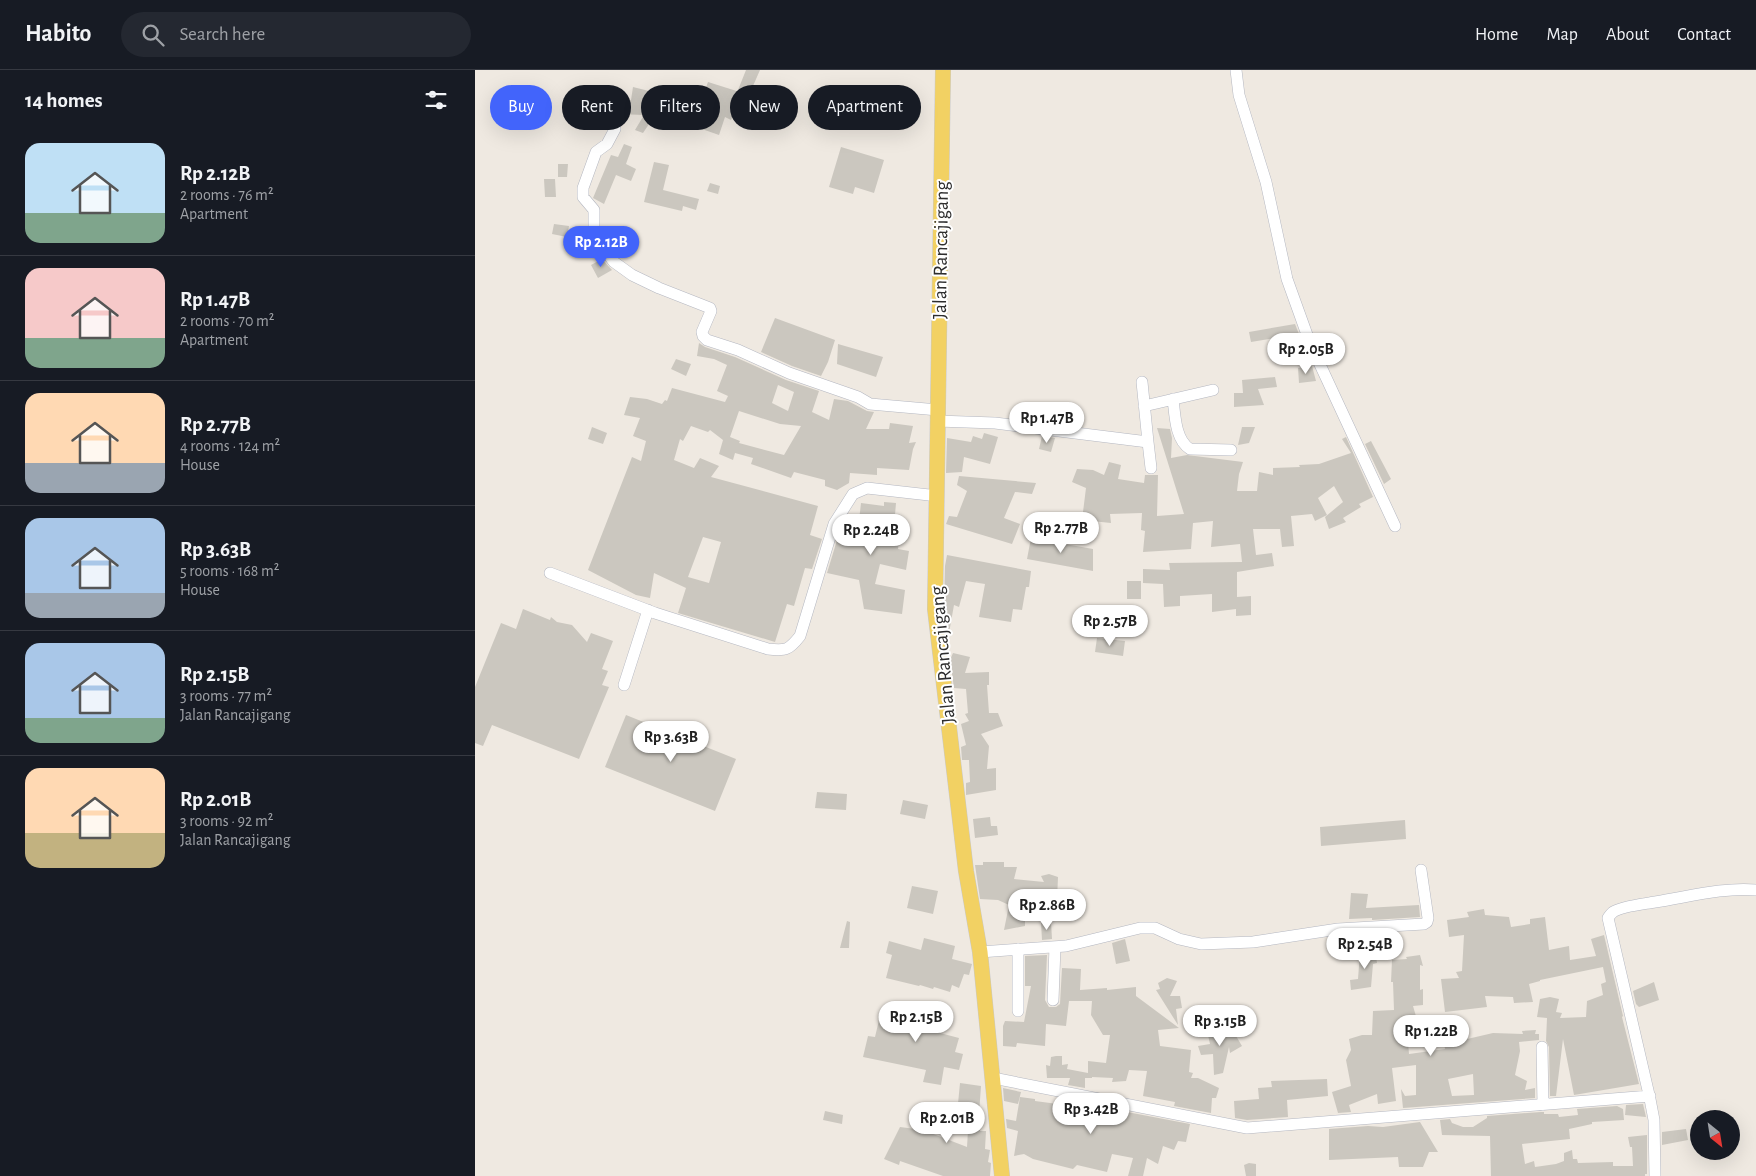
<!DOCTYPE html>
<meta charset="utf-8">
<style>
body{margin:0;font-family:"Alegreya Sans",sans-serif;background:#242831;color:#f1f3f6;height:100vh;display:flex;flex-direction:column;font-size:19px;white-space:nowrap}
*{box-sizing:border-box;margin:0}
p{font-size:16px;color:#9ea1a6}
.icon{flex:none;width:28px;height:28px;fill:none;stroke:currentColor;stroke-width:2;stroke-linecap:round;stroke-linejoin:round}
.map{position:relative;flex:1;overflow:hidden}
.details{display:flex;flex-direction:column;background:#171b24;width:475px}
.details>*{flex:none}
.hud{position:absolute;left:15px;top:15px;width:475px;height:45px;display:flex;gap:10px}
.needle{width:32px;rotate:150deg}
.fabs{position:absolute;left:1215px;top:1040px;display:grid;gap:10px}
.fabs a{display:grid;place-items:center;width:50px;height:50px;border-radius:50%;background:#171b24;box-shadow:0 5px 20px #0002;font-size:25px}
.price{position:absolute;translate:-50% -42px;padding:0 11px;border-radius:18px;background:#fff;color:#222;font-size:16px;line-height:32px;filter:drop-shadow(0 1px 2px #0008)}
.price::after{content:'';position:absolute;left:50%;top:30px;width:15px;height:11px;margin-left:-8px;background:inherit;clip-path:polygon(0 0,100% 0,50% 100%)}
.price.current{background:#4264fb;color:#fff}
ul{padding:0;list-style:none}
li{display:flex;align-items:center;gap:15px;height:125px;padding:0 25px}
li+li{border-top:1px solid #363941}
li span{display:grid;place-items:center;flex:none;width:140px;height:100px;border-radius:15px;color:#555}
li>.icon{margin-inline-start:auto}
span .icon{width:60px;height:60px;fill:#fffc;stroke-width:1}
li b{font-size:21px}
h2{display:flex;justify-content:space-between;align-items:center;height:60px;padding:0 25px;font-size:21px}
.tag{padding:0 18px;border-radius:22px;background:#171b24;box-shadow:0 5px 20px #0002;font-size:18px;line-height:45px}
.tag.current{background:#4264fb;color:#fff}
header{display:flex;align-items:center;gap:30px;box-sizing:border-box;height:70px;padding:0 25px;background:#171b24;border-bottom:1px solid #363941}
header strong{font-size:24px}
nav{display:flex;gap:28px;margin-inline-start:auto;font-size:18px}
.search{width:350px;height:45px;background:#242831;display:flex;align-items:center;gap:12px;box-sizing:border-box;padding:0 18px;border-radius:28px;color:#9ea1a6;font-size:19px}
main{display:flex;flex:1;min-height:0}
.map>svg:first-child{display:block}
</style>
<header>
<strong>Habito</strong>
<div class="search"><svg class="icon" aria-label="search" viewBox="0 0 24 24"><circle cx="10" cy="10" r="6"/><path d="M15 15l6 6"/></svg>Search here</div>
<nav><a>Home</a><a>Map</a><a>About</a><a>Contact</a></nav>
</header>
<main>
<section class="details">
<h2>14 homes<svg class="icon" aria-label="filters" viewBox="0 0 24 24"><path d="M4 7h16M4 17h16"/><circle cx="9" cy="7" r="2"/><circle cx="15" cy="17" r="2"/></svg></h2>
<ul>
<li><span style="background:linear-gradient(#bfe0f5 70%,#7fa58c 0)"><svg class="icon" aria-label="home" viewBox="0 0 24 24"><path d="M3 11l9-7 9 7M6 9v11h12V9"/></svg></span><div><b>Rp 2.12B</b><p>2 rooms · 76 m²</p><p>Apartment</p></div></li>
<li><span style="background:linear-gradient(#f6c9c9 70%,#7fa58c 0)"><svg class="icon" aria-label="home" viewBox="0 0 24 24"><path d="M3 11l9-7 9 7M6 9v11h12V9"/></svg></span><div><b>Rp 1.47B</b><p>2 rooms · 70 m²</p><p>Apartment</p></div></li>
<li><span style="background:linear-gradient(#ffd9b3 70%,#9aa5b1 0)"><svg class="icon" aria-label="home" viewBox="0 0 24 24"><path d="M3 11l9-7 9 7M6 9v11h12V9"/></svg></span><div><b>Rp 2.77B</b><p>4 rooms · 124 m²</p><p>House</p></div></li>
<li><span style="background:linear-gradient(#a9c7e8 75%,#9aa5b1 0)"><svg class="icon" aria-label="home" viewBox="0 0 24 24"><path d="M3 11l9-7 9 7M6 9v11h12V9"/></svg></span><div><b>Rp 3.63B</b><p>5 rooms · 168 m²</p><p>House</p></div></li>
<li><span style="background:linear-gradient(#a9c7e8 75%,#7fa58c 0)"><svg class="icon" aria-label="home" viewBox="0 0 24 24"><path d="M3 11l9-7 9 7M6 9v11h12V9"/></svg></span><div><b>Rp 2.15B</b><p>3 rooms · 77 m²</p><p>Jalan Rancajigang</p></div></li>
<li><span style="background:linear-gradient(#ffd9b3 65%,#c2b280 0)"><svg class="icon" aria-label="home" viewBox="0 0 24 24"><path d="M3 11l9-7 9 7M6 9v11h12V9"/></svg></span><div><b>Rp 2.01B</b><p>3 rooms · 92 m²</p><p>Jalan Rancajigang</p></div></li>
</ul>
</section>
<div class="map">
<svg width="1281" height="1106" viewBox="0 0 1281 1106">
<rect width="100%" height="100%" fill="#efe9e1"/>
<path fill="#cbc7bf" fill-rule="evenodd" d="M 271,0 L 285,0 L 274,25 L 263,20 Z
M 233,12 L 268,23 L 256,50 L 250,47 L 244,65 L 224,58 L 230,40 L 224,38 Z
M 158,17 L 178,22 L 173,42 L 180,45 L 168,63 L 160,60 L 169,45 L 143,44 L 145,29 L 156,30 Z
M 149,74 L 157,77 L 151,94 L 161,99 L 156,111 L 141,105 L 129,134 L 118,128 L 136,85 L 143,87 Z
M 366,77 L 409,90 L 399,123 L 380,117 L 378,124 L 354,117 Z
M 179,92 L 194,95 L 188,120 L 224,129 L 221,140 L 208,136 L 207,141 L 169,132 Z
M 83,94 L 93,94 L 92,107 L 83,107 Z
M 69,109 L 80,109 L 81,127 L 70,127 Z
M 235,113 L 245,116 L 243,124 L 232,121 Z
M 79,154 L 94,156 L 92,167 L 77,164 Z
M 127,189 L 137,200 L 123,208 L 116,195 Z
M 300,248 L 360,270 L 353,292 L 346,306 L 317,296 L 286,282 Z
M 820,254 L 824,264 L 776,272 L 774,262 Z
M 224,273 L 230,277 L 260,287 L 311,310 L 344,321 L 337,342 L 354,350 L 359,329 L 373,331 L 392,341 L 399,342 L 391,359 L 414,359 L 415,353 L 438,356 L 434,373 L 441,372 L 438,379 L 434,400 L 402,398 L 402,405 L 375,403 L 374,413 L 362,420 L 350,416 L 350,410 L 319,402 L 316,408 L 276,394 L 278,388 L 260,383 L 258,390 L 244,384 L 248,370 L 235,360 L 233,362 L 216,356 L 208,371 L 205,369 L 199,390 L 219,398 L 225,388 L 244,396 L 236,407 L 343,436 L 335,465 L 347,469 L 337,499 L 330,498 L 319,536 L 312,534 L 300,572 L 203,543 L 211,518 L 179,503 L 175,528 L 161,525 L 113,500 L 157,387 L 166,391 L 171,371 L 158,366 L 165,348 L 149,345 L 155,327 L 172,329 L 187,334 L 190,330 L 192,331 L 197,318 L 250,332 L 253,326 L 242,321 L 252,295 L 239,289 L 222,286 ZM 303,315 L 319,322 L 313,341 L 297,333 ZM 264,341 L 305,354 L 326,356 L 309,385 L 264,373 L 265,371 L 255,367 ZM 228,467 L 246,472 L 234,513 L 213,507 Z
M 363,274 L 408,287 L 401,307 L 362,294 Z
M 201,289 L 216,294 L 211,306 L 196,299 Z
M 837,296 L 841,311 L 824,313 L 823,298 Z
M 800,307 L 802,317 L 783,319 L 789,335 L 759,337 L 759,323 L 768,323 L 767,310 Z
M 117,357 L 132,363 L 128,374 L 113,369 Z
M 767,357 L 780,357 L 774,373 L 763,375 Z
M 682,358 L 695,359 L 697,368 L 696,388 L 712,385 L 768,392 L 764,404 L 762,421 L 782,421 L 784,402 L 798,405 L 798,398 L 825,397 L 824,395 L 844,394 L 876,383 L 867,369 L 871,367 L 898,427 L 884,434 L 886,437 L 868,448 L 871,452 L 854,459 L 850,447 L 868,432 L 859,416 L 843,428 L 852,445 L 840,451 L 837,444 L 816,446 L 819,476 L 807,477 L 805,459 L 778,459 L 781,485 L 797,483 L 799,496 L 762,502 L 762,527 L 776,526 L 776,545 L 761,546 L 761,539 L 737,542 L 737,524 L 705,526 L 705,536 L 689,537 L 688,514 L 668,513 L 668,499 L 695,500 L 694,493 L 767,492 L 765,474 L 736,477 L 738,451 L 718,453 L 716,479 L 668,482 L 670,461 L 666,460 L 667,443 L 635,444 L 636,453 L 607,450 L 611,418 L 597,412 L 602,399 L 618,400 L 629,405 L 634,392 L 646,395 L 643,409 L 669,413 L 670,405 L 683,405 L 682,446 L 709,444 Z
M 509,363 L 523,367 L 515,394 L 489,387 L 487,402 L 471,403 L 472,368 L 496,372 L 498,366 L 507,369 Z
M 567,366 L 580,368 L 576,382 L 564,379 Z
M 896,371 L 916,409 L 909,414 L 890,374 Z
M 484,406 L 561,413 L 557,424 L 540,422 L 529,448 L 545,454 L 537,474 L 471,454 L 474,446 L 482,447 L 492,421 L 482,415 Z
M 409,432 L 421,433 L 419,456 L 426,457 L 423,479 L 434,481 L 431,500 L 405,494 L 400,514 L 430,520 L 427,544 L 389,539 L 384,510 L 352,503 L 366,457 L 371,449 L 384,451 L 386,433 L 409,436 Z
M 556,468 L 618,479 L 618,501 L 552,489 Z
M 472,485 L 556,501 L 554,517 L 551,517 L 547,540 L 538,539 L 536,552 L 504,547 L 510,514 L 491,511 L 484,537 L 479,535 L 474,563 L 472,562 L 469,539 L 470,496 Z
M 652,511 L 666,511 L 666,529 L 652,529 Z
M 48,539 L 75,550 L 76,547 L 82,552 L 97,555 L 112,572 L 116,563 L 138,571 L 127,599 L 133,601 L 127,615 L 134,617 L 104,689 L 17,655 L 8,676 L 0,673 L 0,617 L 26,553 L 41,559 Z
M 622,568 L 650,571 L 648,586 L 620,582 Z
M 478,583 L 495,587 L 490,603 L 514,602 L 514,615 L 512,615 L 514,643 L 523,643 L 528,656 L 506,664 L 514,676 L 512,699 L 521,698 L 521,720 L 491,725 L 491,713 L 495,712 L 494,690 L 487,690 L 486,677 L 491,675 L 486,654 L 494,651 L 490,644 L 493,643 L 491,619 L 479,618 L 475,590 Z
M 151,645 L 261,689 L 240,741 L 130,697 Z
M 342,722 L 372,724 L 371,740 L 340,738 Z
M 428,730 L 453,735 L 450,749 L 425,744 Z
M 515,747 L 516,756 L 522,756 L 523,765 L 500,768 L 498,749 Z
M 930,750 L 931,769 L 846,776 L 845,757 Z
M 508,792 L 529,792 L 529,797 L 542,797 L 539,809 L 569,812 L 566,806 L 574,804 L 583,807 L 582,830 L 550,832 L 550,856 L 529,860 L 534,835 L 523,830 L 505,829 L 500,795 L 508,795 Z
M 437,816 L 463,821 L 458,844 L 432,838 Z
M 876,823 L 893,824 L 891,838 L 944,835 L 945,847 L 897,850 L 897,848 L 874,849 Z
M 1009,839 L 1010,845 L 1034,847 L 1036,857 L 1055,854 L 1055,849 L 1070,847 L 1074,880 L 1094,876 L 1095,890 L 1121,886 L 1116,869 L 1129,865 L 1148,946 L 1147,947 L 1164,1014 L 1099,1025 L 1088,969 L 1081,1026 L 1075,1026 L 1074,977 L 1071,971 L 1072,948 L 1062,947 L 1065,929 L 1075,927 L 1084,929 L 1081,942 L 1087,943 L 1085,948 L 1111,947 L 1112,931 L 1128,925 L 1126,914 L 1131,912 L 1128,897 L 1065,910 L 1065,911 L 1054,914 L 1058,932 L 1039,933 L 1038,927 L 1010,926 L 1012,937 L 970,942 L 966,909 L 984,908 L 981,902 L 987,901 L 989,865 L 974,867 L 972,850 L 994,847 L 992,842 Z
M 372,851 L 375,852 L 374,878 L 365,878 Z
M 576,852 L 577,869 L 567,870 L 566,853 Z
M 449,868 L 480,876 L 477,889 L 497,894 L 494,905 L 489,904 L 484,918 L 477,915 L 475,922 L 459,917 L 458,919 L 445,915 L 444,916 L 411,908 L 417,885 L 411,883 L 414,871 L 446,880 Z
M 650,869 L 655,891 L 641,894 L 637,873 Z
M 891,879 L 900,880 L 902,893 L 898,894 L 896,917 L 876,920 L 875,910 L 883,909 L 885,882 Z
M 572,885 L 570,930 L 574,937 L 581,937 L 585,934 L 587,898 L 606,899 L 605,920 L 632,918 L 632,920 L 661,917 L 661,926 L 704,958 L 683,960 L 685,976 L 716,980 L 714,1002 L 718,1003 L 716,1008 L 723,1008 L 744,1018 L 741,1028 L 737,1028 L 736,1043 L 699,1036 L 700,1032 L 668,1026 L 672,1001 L 654,1000 L 651,1011 L 637,1012 L 638,1008 L 617,1007 L 617,1008 L 610,1008 L 610,1018 L 593,1015 L 595,1008 L 572,1008 L 571,995 L 575,996 L 576,987 L 581,986 L 587,986 L 587,995 L 593,994 L 592,999 L 613,1003 L 613,991 L 631,993 L 635,965 L 628,965 L 616,945 L 617,931 L 594,931 L 591,956 L 571,954 L 570,976 L 542,973 L 541,977 L 528,976 L 528,956 L 530,951 L 549,952 L 556,916 L 550,916 L 550,886 Z
M 945,885 L 948,896 L 945,895 L 945,920 L 948,919 L 948,935 L 938,936 L 945,960 L 932,961 L 934,984 L 970,979 L 969,973 L 975,974 L 971,948 L 986,955 L 988,970 L 1018,963 L 1048,964 L 1047,961 L 1061,960 L 1060,964 L 1064,964 L 1064,970 L 1044,972 L 1045,981 L 1040,1005 L 1052,1011 L 1050,1020 L 1060,1018 L 1060,1028 L 928,1038 L 926,1019 L 930,1026 L 941,1025 L 941,995 L 917,998 L 921,1031 L 903,1034 L 902,1024 L 874,1035 L 876,1042 L 863,1043 L 857,1022 L 876,1016 L 871,990 L 876,980 L 874,969 L 887,965 L 897,965 L 898,941 L 919,940 L 918,912 L 916,912 L 917,890 L 932,889 L 931,887 ZM 998,1004 L 999,1025 L 977,1026 L 973,1009 Z
M 692,908 L 702,911 L 695,926 L 705,926 L 707,938 L 701,939 L 703,955 L 681,920 L 685,919 L 683,913 Z
M 1179,912 L 1184,930 L 1164,937 L 1161,934 L 1158,921 Z
M 437,932 L 471,941 L 465,963 L 484,968 L 480,982 L 488,984 L 484,1000 L 469,997 L 466,1015 L 448,1012 L 451,1000 L 388,987 L 393,966 L 400,967 L 405,946 L 431,952 Z
M 752,951 L 767,976 L 755,983 L 754,977 L 748,1003 L 739,1005 L 738,984 L 726,985 L 723,976 L 735,974 L 732,961 L 738,958 L 742,959 L 747,956 L 753,964 Z
M 852,1009 L 853,1026 L 812,1030 L 813,1047 L 772,1050 L 760,1048 L 759,1031 L 784,1029 L 783,1018 L 797,1017 L 796,1011 Z
M 485,1013 L 506,1016 L 504,1044 L 506,1045 L 505,1061 L 511,1061 L 510,1079 L 515,1080 L 513,1092 L 516,1093 L 515,1106 L 468,1106 L 425,1091 L 424,1095 L 409,1089 L 425,1057 L 448,1060 L 492,1077 L 494,1045 L 482,1044 Z
M 528,1018 L 546,1022 L 543,1034 L 529,1031 Z
M 545,1027 L 560,1029 L 560,1031 L 590,1035 L 591,1030 L 612,1034 L 612,1036 L 651,1044 L 652,1042 L 715,1054 L 711,1072 L 703,1071 L 699,1080 L 688,1076 L 683,1094 L 672,1088 L 668,1106 L 653,1106 L 658,1088 L 637,1084 L 632,1102 L 602,1095 L 598,1099 L 558,1089 L 549,1084 L 539,1086 L 543,1061 L 532,1058 L 531,1049 L 541,1051 Z
M 1168,1034 L 1171,1047 L 1150,1045 L 1151,1035 Z
M 1142,1036 L 1148,1039 L 1149,1050 L 1117,1052 L 1117,1054 L 1094,1059 L 1095,1069 L 1047,1074 L 1050,1094 L 1059,1091 L 1060,1097 L 1081,1094 L 1089,1091 L 1089,1083 L 1097,1080 L 1098,1089 L 1102,1089 L 1103,1093 L 1138,1092 L 1138,1096 L 1158,1096 L 1157,1077 L 1155,1077 L 1153,1067 L 1172,1065 L 1172,1104 L 1170,1104 L 1170,1106 L 1016,1106 L 1015,1066 L 967,1065 L 965,1050 L 975,1049 L 977,1053 L 988,1057 L 998,1057 L 1012,1048 L 1012,1046 L 1066,1042 L 1069,1042 L 1069,1044 L 1083,1044 L 1084,1047 L 1103,1045 L 1102,1039 Z
M 350,1041 L 368,1045 L 367,1054 L 348,1050 Z
M 945,1052 L 963,1082 L 954,1082 L 948,1097 L 924,1097 L 923,1087 L 854,1090 L 854,1059 L 893,1056 L 908,1057 Z
M 1211,1059 L 1213,1070 L 1187,1075 L 1187,1062 Z
M 774,1093 L 781,1094 L 781,1106 L 771,1106 L 769,1095 Z"/>
<g fill="none" stroke-linecap="round" stroke-linejoin="round">
<g stroke="#b4b7c1" stroke-width="12">
<path id="minor" d="M 761,0 L 764,25 L 791,112 L 812,209 L 835,273 L 920,456
M 140,59 L 132,74 L 121,82 L 108,118 L 108,127 L 119,140 L 119,157 L 125,174 L 139,192 L 157,205 L 184,218 L 235,238 L 236,241 L 227,262 L 228,266 L 232,270 L 263,280 L 314,303 L 383,327 L 395,334 L 463,340
M 667,312 L 673,372
M 698,329 C 700,344 700,370 715,379 L 756,380
M 669,336 L 738,320
M 462,351 L 520,353 L 673,372 L 676,398
M 75,503 L 180,543 L 293,579 C 311,581 314,580 325,566 L 359,454 L 378,424 L 392,418 L 463,426
M 149,615 L 173,540
M 543,879 L 543,941
M 505,882 L 591,876 L 665,858 L 680,858 L 704,869 L 726,874 L 778,872 L 863,859 L 949,854 L 952,852 L 953,848 L 946,800
M 578,930 L 580,877
M 1067,977 L 1068,1035
M 518,1008 L 772,1058 L 1175,1026
M 1180,1106 L 1179,1050 L 1175,1029 L 1133,848 C 1134,846 1137,843 1138,842 C 1147,836 1169,834 1180,832 C 1213,827 1248,817 1281,820"/>
</g>
<g stroke="#c9c9c9" stroke-width="16">
<path id="major" d="M 468,0 L 460,539 L 491,801 L 505,882 L 527,1106"/>
</g>
<use href="#minor" stroke="#fff" stroke-width="11"/>
<use href="#major" stroke="#f2d163" stroke-width="15"/>
</g>
<g text-anchor="middle" dominant-baseline="central" stroke-width="4" stroke-linejoin="round" paint-order="stroke">
<g font-size="20" fill="#2e2e2e" stroke="#fff">
<text transform="translate(466 180) rotate(-89)">Jalan Rancajigang</text>
<text transform="translate(468 585) rotate(-95)">Jalan Rancajigang</text>
</g>
</g>
</svg>
<div class="fabs">
<a><svg class="needle" viewBox="-14 -14 28 28"><path d="M0-13l5 13h-10z" fill="#e53935"/><path d="M0 13l5-13h-10z" fill="#9ea1a6"/></svg></a>
</div>
<b class="price current" style="left:126px;top:198px">Rp 2.12B</b>
<b class="price" style="left:831px;top:305px">Rp 2.05B</b>
<b class="price" style="left:572px;top:374px">Rp 1.47B</b>
<b class="price" style="left:586px;top:484px">Rp 2.77B</b>
<b class="price" style="left:396px;top:486px">Rp 2.24B</b>
<b class="price" style="left:635px;top:577px">Rp 2.57B</b>
<b class="price" style="left:196px;top:693px">Rp 3.63B</b>
<b class="price" style="left:572px;top:861px">Rp 2.86B</b>
<b class="price" style="left:890px;top:900px">Rp 2.54B</b>
<b class="price" style="left:441px;top:973px">Rp 2.15B</b>
<b class="price" style="left:745px;top:977px">Rp 3.15B</b>
<b class="price" style="left:956px;top:987px">Rp 1.22B</b>
<b class="price" style="left:616px;top:1065px">Rp 3.42B</b>
<b class="price" style="left:472px;top:1074px">Rp 2.01B</b>
<div class="hud">
<a class="tag current">Buy</a>
<a class="tag">Rent</a>
<a class="tag">Filters</a>
<a class="tag">New</a>
<a class="tag">Apartment</a>
</div>
</div>
</main>
